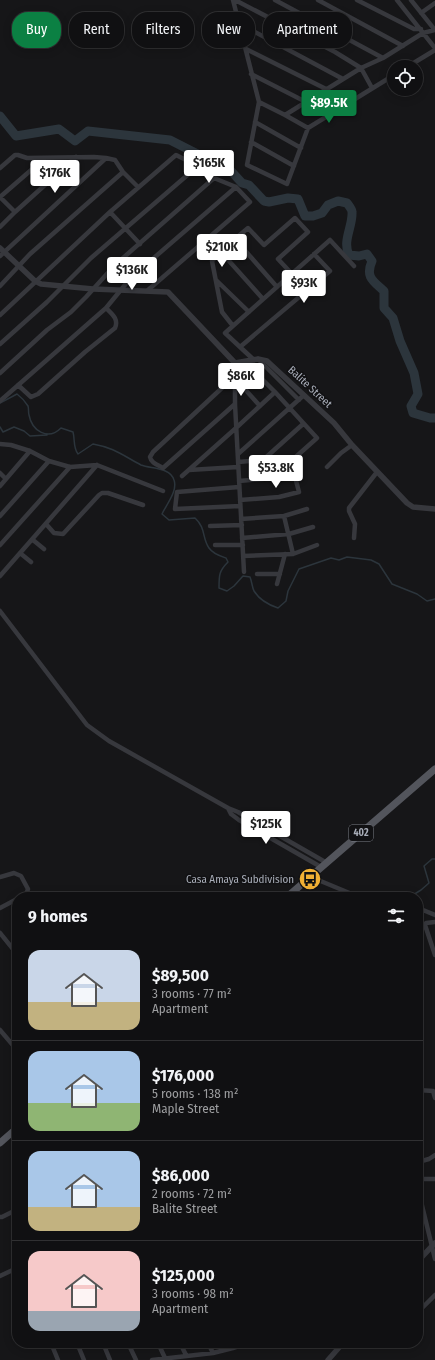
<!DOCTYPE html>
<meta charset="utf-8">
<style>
body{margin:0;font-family:"Fira Sans Condensed",sans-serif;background:#1e1e20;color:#f1f3f6;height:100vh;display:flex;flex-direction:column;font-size:15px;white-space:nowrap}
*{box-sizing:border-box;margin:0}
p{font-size:13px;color:#9c9d9f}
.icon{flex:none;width:22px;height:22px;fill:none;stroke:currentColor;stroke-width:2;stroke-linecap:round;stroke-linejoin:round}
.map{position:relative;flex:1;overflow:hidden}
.side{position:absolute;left:12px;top:892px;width:411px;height:456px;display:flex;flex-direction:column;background:#101012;border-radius:16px;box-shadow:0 2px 10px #0003,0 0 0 1px #303032}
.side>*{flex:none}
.banner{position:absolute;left:12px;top:12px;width:411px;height:36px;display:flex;gap:8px}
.fabs{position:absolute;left:387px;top:60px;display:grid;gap:8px}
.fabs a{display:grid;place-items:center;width:36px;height:36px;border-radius:50%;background:#101012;box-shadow:0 2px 10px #0003,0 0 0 1px #303032;font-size:20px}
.price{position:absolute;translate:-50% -34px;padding:0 9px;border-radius:4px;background:#fff;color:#222;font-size:13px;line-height:26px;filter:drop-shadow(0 1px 2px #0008)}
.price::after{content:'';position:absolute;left:50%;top:24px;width:12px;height:9px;margin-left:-6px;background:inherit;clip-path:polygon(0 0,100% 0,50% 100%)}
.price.current{background:#0b8043;color:#fff}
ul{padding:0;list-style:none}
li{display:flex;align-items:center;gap:12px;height:100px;padding:0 16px}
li+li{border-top:1px solid #303032}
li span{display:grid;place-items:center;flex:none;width:112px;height:80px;border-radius:12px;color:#555}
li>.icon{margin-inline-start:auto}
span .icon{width:48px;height:48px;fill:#fffc;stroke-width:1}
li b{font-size:17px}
h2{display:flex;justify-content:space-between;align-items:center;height:48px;padding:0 16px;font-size:17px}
.chip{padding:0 14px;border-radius:16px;background:#101012;box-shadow:0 2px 10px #0003,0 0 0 1px #303032;font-size:14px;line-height:36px}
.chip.current{background:#0b8043;color:#fff}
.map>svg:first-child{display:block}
</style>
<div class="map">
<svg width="435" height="1360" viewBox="0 0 435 1360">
<rect width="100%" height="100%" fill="#161618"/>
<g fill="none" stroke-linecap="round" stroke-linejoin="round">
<path stroke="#2c353c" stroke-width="1.5" d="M 0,403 L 17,394 C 21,397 25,401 28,406 C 29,409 28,411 29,415 C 32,431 48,441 61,428 L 73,432 C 75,439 73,448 78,454 L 93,444 C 115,448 122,455 141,465 C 151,469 170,467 174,480 C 178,491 166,505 162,514 L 169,520 L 195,518 C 206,528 202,538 209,548 C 213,554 220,556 226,558 L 228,562 C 219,571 219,575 219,588 L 227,591 L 234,586 L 243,576 L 250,577 C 252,582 252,587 254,591 C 259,599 269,605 278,608 L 286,601 L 288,591 L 299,569 L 331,558 L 339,560 L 347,557 L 371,560 L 379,564 L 392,584 L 417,594 L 427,601 L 435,599
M 0,427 L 3,432 L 14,427 L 24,431 L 30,436 L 47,435
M 413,895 L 421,890 L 429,883 L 424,866 L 432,859 L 435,859"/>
<path stroke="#2c353c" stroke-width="9" d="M 0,116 L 16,136 L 59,129 L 75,141 L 88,131 L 170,140 L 231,171 L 242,183 L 249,185 L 264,201 L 269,202 L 288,198 L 298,199 L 305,216 L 313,216 L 322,213 L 328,205 L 338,201 L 347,203 C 349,206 352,209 352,212 C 353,226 342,241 349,255 L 359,256 L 367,254 L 372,261 C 365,277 373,281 384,291 L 384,308 L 393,318 L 400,341 L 414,373 L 418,394 L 411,406 L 413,413 L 430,418 L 435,418"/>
<path stroke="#37383d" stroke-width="4.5" d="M 233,0 L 259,102 L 285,115 L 361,68 L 383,58 L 275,0
M 235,0 L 335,52 L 361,68 L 372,88
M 318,0 L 403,46
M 357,0 L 414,29 L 421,29
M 397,0 L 435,48
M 411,0 L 435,30
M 421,13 L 435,3
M 240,24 L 343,79
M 246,49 L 326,89
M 383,58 L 423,33 L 435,30
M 407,67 L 435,50
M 251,74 L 306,102
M 259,102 L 247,165 L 287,184 L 308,128
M 285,115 L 308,128 L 394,75
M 255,122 L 301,148
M 251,142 L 294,166
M 0,168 L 15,155 L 18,155 L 27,158 L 94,157 L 106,158
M 0,197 L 45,158
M 0,197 L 15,212
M 110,212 L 140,244
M 0,227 L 15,212 L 76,157
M 0,256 L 106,158 L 115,160 L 123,172 L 138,187
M 216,280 L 249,312
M 0,286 L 30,254 L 123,172
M 277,287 L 235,239 L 248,228 L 264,245 L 295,218 L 308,232 L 278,259 L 292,274
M 0,315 L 110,212 L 176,155 L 198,166 L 214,178 L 236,187 L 250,202 L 148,290
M 233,326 L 222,312 L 212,261 L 221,252 L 263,299
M 0,344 L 47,302 L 91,258 L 198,166
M 240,347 L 330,271 L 314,254
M 258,359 L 299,400
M 254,360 L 225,333 L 330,240 L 354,266
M 0,373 L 47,330 L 71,312 L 86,297 L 115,265 L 214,178
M 235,378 L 235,404 L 244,572
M 235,378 L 260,406
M 18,385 L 31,397 L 38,394 L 85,352 L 115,328 C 119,319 112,314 106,308
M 0,401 L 106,308 L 129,280 L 141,269 L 236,187
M 235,404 L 163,468 C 158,465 151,463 150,457 L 153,452 L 251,361
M 0,444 L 11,445 L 30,451 L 49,461 L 70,467 L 97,465 L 163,491
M 238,454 L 304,395
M 238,462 L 263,460 L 303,424
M 327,467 L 341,453 L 352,445
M 189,470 L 238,467
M 0,473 L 6,479
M 182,476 L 236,428 L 275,392
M 239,481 L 272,478 L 317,438 L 275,392 L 256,373 L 242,385
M 0,486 L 30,451
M 239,487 L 177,492 L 175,509 L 240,506
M 240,500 L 279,497 L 299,492 L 291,462
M 0,516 L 49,461
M 284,516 L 293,554
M 241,519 L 284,516 L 307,509
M 46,524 L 54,533 L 63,534 L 99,495 L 102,493 L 108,493 L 143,505
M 210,526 L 242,525
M 242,538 L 289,534 L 313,527
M 354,538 L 355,524 L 349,511 L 349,508 L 377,472
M 33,540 L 44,549
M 0,545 L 70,467
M 215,545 L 243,545
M 20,553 L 31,562
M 243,556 L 293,554 L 317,545
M 257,574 L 280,574
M 0,576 L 97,465
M 277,584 L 285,554
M 0,611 L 87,725 L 109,741 L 228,808 L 238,812 L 327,863
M 228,808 L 231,814 L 239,820 L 321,867
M 0,877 L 14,873 L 21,876 L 28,889 L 26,895 L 21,897
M 311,877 L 359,897
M 0,908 L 17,899
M 418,908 L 435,915
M 435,922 L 426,923 L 425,925 L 435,955
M 0,933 L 17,954
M 0,1030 L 17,1050
M 418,1090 L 433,1091 L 435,1098
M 418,1162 L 429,1159 L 435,1155
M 418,1179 L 435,1179
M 418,1189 L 435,1259
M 0,1217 L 2,1217 L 12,1212 L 17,1215
M 0,1276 L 17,1268
M 418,1312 L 435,1295
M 51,1343 L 58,1360
M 77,1343 L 84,1360
M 103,1343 L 110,1360
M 128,1343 L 136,1360
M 158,1343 L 165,1358
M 180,1343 L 186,1355
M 208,1343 L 213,1353
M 152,1360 L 213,1353 L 233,1348 L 236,1347 L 237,1343"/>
<path stroke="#37383d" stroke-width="5.5" d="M 0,248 L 35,281 L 41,284 L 93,289 L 168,292 L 235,363 L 258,359 L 267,361 L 334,423 L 352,445 L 407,503 L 413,507 L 435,509
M 418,1261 L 435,1243
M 328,1360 L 343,1343"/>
<path stroke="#53555c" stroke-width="7" d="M 287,897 L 435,769
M 0,1143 L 17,1128"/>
</g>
<defs>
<g id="bus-disc" transform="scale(1.15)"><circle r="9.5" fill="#f2b134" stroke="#111113"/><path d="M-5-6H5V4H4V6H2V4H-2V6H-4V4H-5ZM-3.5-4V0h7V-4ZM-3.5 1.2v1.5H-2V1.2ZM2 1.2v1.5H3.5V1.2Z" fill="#111"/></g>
</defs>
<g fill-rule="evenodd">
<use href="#bus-disc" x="310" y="879"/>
</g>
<g text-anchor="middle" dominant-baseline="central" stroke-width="3" stroke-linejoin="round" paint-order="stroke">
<rect fill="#111113" stroke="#7b7e86" stroke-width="1" x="349" y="825" width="24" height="16" rx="3"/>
<g font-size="10" font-weight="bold" fill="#a8adb8">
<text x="361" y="833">402</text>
</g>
<g font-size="11" fill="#a8adb8" stroke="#111113">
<text transform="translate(310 387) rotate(43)">Balite Street</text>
</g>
<g font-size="11" fill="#a8adb8" stroke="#111113" text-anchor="end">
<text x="294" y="879">Casa Amaya Subdivision</text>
</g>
</g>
</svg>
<div class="fabs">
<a><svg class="icon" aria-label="locate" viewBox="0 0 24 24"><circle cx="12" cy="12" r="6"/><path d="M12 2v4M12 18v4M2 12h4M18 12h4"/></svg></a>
</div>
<b class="price current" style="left:329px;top:124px">$89.5K</b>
<b class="price" style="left:209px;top:184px">$165K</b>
<b class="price" style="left:55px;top:194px">$176K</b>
<b class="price" style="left:222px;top:268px">$210K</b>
<b class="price" style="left:132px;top:291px">$136K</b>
<b class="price" style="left:304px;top:304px">$93K</b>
<b class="price" style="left:241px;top:397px">$86K</b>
<b class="price" style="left:276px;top:489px">$53.8K</b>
<b class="price" style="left:266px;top:845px">$125K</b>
<div class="banner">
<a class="chip current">Buy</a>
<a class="chip">Rent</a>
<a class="chip">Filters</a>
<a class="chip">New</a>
<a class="chip">Apartment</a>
</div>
<section class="side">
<h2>9 homes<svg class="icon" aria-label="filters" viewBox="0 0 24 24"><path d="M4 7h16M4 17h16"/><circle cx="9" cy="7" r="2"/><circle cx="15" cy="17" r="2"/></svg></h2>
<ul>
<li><span style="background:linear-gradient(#c9d6e8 65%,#c2b280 0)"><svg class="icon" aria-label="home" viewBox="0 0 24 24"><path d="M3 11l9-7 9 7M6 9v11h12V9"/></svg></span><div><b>$89,500</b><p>3 rooms · 77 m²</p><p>Apartment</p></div></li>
<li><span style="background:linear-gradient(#a9c7e8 65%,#8fb573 0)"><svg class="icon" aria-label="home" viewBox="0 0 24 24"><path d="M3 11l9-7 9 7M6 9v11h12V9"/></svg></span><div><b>$176,000</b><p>5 rooms · 138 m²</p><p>Maple Street</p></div></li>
<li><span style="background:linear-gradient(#a9c7e8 70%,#c2b280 0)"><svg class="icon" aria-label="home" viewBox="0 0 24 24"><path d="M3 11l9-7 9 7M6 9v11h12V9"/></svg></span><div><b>$86,000</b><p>2 rooms · 72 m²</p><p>Balite Street</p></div></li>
<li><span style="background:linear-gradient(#f6c9c9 75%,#9aa5b1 0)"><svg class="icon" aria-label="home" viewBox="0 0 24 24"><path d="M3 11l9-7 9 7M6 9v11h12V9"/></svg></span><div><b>$125,000</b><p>3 rooms · 98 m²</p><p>Apartment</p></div></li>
</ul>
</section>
</div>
